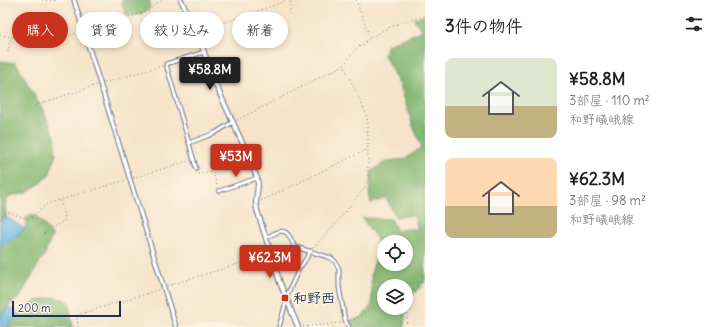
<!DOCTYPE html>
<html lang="ja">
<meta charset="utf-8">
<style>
body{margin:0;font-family:Delius,"Klee One",sans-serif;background:#f2f2f2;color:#222;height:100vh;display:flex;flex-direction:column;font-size:15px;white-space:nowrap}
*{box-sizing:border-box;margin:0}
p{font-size:13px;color:#767676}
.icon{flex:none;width:22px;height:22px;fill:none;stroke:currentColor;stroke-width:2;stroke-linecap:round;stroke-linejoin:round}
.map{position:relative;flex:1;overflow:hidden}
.sheet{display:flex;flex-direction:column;background:#fff;width:300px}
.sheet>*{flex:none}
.banner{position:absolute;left:12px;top:12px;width:353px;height:36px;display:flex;gap:8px}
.buttons{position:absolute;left:377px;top:235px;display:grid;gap:8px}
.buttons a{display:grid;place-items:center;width:36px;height:36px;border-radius:50%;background:#fff;box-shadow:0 2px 6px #0003;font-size:20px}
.scale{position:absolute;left:12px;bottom:10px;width:109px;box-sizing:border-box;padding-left:4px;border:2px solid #1b2f5e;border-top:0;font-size:11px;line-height:14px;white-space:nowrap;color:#1b2f5e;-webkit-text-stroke:3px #fcf5e5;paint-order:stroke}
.price{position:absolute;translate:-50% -34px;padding:0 9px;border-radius:4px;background:#c8321e;color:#fff;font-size:13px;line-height:26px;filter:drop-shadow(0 1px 2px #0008)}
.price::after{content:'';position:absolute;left:50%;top:24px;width:12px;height:9px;margin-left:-6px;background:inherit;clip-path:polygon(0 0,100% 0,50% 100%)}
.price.selected{background:#222;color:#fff}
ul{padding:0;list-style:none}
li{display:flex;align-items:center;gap:12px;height:100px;padding:0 20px}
li span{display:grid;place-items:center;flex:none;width:112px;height:80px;border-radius:8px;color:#555}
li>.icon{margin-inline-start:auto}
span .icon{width:48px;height:48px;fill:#fffc;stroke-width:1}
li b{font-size:17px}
h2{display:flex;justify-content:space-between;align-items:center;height:48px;padding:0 20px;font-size:17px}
.pill{padding:0 14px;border-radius:18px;background:#fff;box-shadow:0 2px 6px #0003;font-size:14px;line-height:36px}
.pill.selected{background:#c8321e;color:#fff}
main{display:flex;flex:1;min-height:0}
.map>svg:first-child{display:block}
</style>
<main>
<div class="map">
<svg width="425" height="327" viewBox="0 0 425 327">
<rect width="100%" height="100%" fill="#fcf5e5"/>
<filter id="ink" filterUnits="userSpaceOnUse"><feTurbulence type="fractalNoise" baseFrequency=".025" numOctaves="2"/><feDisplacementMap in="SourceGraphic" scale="8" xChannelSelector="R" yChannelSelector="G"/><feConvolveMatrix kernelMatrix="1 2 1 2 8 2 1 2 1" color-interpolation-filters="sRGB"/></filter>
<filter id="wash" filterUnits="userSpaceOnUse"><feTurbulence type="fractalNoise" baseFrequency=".012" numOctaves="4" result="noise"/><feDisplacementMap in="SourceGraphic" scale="16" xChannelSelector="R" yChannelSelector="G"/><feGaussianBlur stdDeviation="0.9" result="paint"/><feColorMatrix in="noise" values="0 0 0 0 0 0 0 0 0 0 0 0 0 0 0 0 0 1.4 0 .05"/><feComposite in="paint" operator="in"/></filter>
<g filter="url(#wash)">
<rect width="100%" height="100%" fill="#f6e4ca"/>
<path fill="#86b873" stroke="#507468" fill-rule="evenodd" d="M 122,0 L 150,0 L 149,9 L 140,14 L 127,16 L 122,5 Z
M 425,16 L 425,281 L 412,295 L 406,308 L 406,286 L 384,286 L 384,308 L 406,308 L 404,327 L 352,327 L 349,321 L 362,317 L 372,305 L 371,273 L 378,251 L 377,239 L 362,218 L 391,219 L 397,231 L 407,229 L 418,229 L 414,215 L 396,217 L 386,198 L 371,203 L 369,193 L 372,171 L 387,161 L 405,159 L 422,147 L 413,126 L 401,88 L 384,55 L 386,46 L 423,30 L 415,21 L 414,18 ZM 384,242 L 406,242 L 406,264 L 384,264 Z
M 0,61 L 16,63 L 46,116 L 48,122 L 56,138 L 55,149 L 56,154 L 49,175 L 41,183 L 26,192 L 10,196 L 6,201 L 5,206 L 6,217 L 2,219 L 0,222 Z
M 32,214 C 41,219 46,227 52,236 L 44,256 L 40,261 L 20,297 L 7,307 L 0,319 L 0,246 L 5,244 L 25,229 L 27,217 Z
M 53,297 L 65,300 L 69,303 L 73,327 L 7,327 L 19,315 L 22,309 L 37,301 Z"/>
<path fill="#66b4e0" stroke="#40729f" d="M 6,217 L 25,229 L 5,244 L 0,246 L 0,222 L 2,219 Z
M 7,307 L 15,310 L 19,315 L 7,327 L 0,327 L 0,319 Z"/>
</g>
<g filter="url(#ink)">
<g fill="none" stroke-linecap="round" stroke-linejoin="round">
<g stroke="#686e84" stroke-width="5">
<path id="minor" d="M 189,143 L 166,64 L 204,52
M 196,168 L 189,143 L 215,133 L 233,122
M 219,191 L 257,178
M 266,238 C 273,234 284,226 289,236 C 292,240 292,244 296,247 L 331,258 L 335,261 L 339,269 L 339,287 L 345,320 L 349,327
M 279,327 L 286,302 L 288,293 L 298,271 L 311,251"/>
</g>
<g stroke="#686e84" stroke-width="5.5">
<path id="tertiary" d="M 74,0 L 176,327"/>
</g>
<g stroke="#686e84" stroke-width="6">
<path id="secondary" d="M 181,0 L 198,35 L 215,83 L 247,153 L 257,178 L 258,184 L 256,202 L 257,210 L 280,283 L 298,327"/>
</g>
<path stroke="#686e84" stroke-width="1" stroke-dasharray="1 3" stroke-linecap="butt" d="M 42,0 L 50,1 L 55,0
M 356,0 L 370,38
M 290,15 L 290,6 L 291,0
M 87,30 L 149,11 C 153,5 157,3 164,0
M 202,33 L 212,27 L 280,3 L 285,0
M 0,35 L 15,37 L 41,42 L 51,42 L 80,32
M 8,52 L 11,37
M 104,83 L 164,65
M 35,106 L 42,103 L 97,85
M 237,120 L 344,65 L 354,51 L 370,38 L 384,30 L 404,21 L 425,17
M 196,171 L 197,174 L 211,171 L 213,172 L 218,189
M 133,178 L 191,160
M 261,201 L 368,149
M 0,219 L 4,213 L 8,212 L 27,219 L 31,218 L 47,204 L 59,200
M 44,234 L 47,231 L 64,221 L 65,218 L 60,200 L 126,180
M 313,248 L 337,222 L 365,187 L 368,181 L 368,122 L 365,111 L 344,66
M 167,286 L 267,255
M 398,286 L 404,284 L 425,282
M 350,320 L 354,320 L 384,299
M 78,327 L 77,315 L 161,289
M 303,327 L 339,323 L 343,321
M 406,327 L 408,313 L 413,295 L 425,283"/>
<use href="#minor" stroke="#fff" stroke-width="3"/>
<use href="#tertiary" stroke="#fff" stroke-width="3.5"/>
<use href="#secondary" stroke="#fff" stroke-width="4"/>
</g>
</g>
<rect fill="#c8321e" stroke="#fcf5e5" stroke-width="1.5" x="281" y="294" width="8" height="8" rx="2"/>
<g text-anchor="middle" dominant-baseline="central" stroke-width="3" stroke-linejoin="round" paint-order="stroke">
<g font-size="14" font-weight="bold" fill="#1b2f5e" stroke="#fcf5e5" text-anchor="start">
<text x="293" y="298">和野西</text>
</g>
</g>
</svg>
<div class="buttons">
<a><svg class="icon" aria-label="locate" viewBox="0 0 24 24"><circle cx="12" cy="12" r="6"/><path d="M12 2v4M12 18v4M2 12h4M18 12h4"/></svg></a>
<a><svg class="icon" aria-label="layers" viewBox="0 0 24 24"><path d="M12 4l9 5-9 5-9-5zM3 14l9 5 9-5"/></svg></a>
</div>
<div class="scale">200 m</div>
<b class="price selected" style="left:210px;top:91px">¥58.8M</b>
<b class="price" style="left:236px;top:178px">¥53M</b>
<b class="price" style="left:270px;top:279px">¥62.3M</b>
<div class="banner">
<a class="pill selected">購入</a>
<a class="pill">賃貸</a>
<a class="pill">絞り込み</a>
<a class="pill">新着</a>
</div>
</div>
<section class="sheet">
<h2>3件の物件<svg class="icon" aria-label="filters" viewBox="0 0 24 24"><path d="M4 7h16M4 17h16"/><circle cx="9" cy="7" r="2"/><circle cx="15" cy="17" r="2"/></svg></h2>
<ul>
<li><span style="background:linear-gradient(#dfe7d0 60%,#c2b280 0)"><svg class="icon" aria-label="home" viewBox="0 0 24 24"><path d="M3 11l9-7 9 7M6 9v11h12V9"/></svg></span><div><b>¥58.8M</b><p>3部屋 · 110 m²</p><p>和野嶬峨線</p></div></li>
<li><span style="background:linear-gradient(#ffd9b3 60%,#c2b280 0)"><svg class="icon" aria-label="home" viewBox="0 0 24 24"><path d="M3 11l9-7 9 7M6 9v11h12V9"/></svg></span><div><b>¥62.3M</b><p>3部屋 · 98 m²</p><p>和野嶬峨線</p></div></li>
</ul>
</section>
</main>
